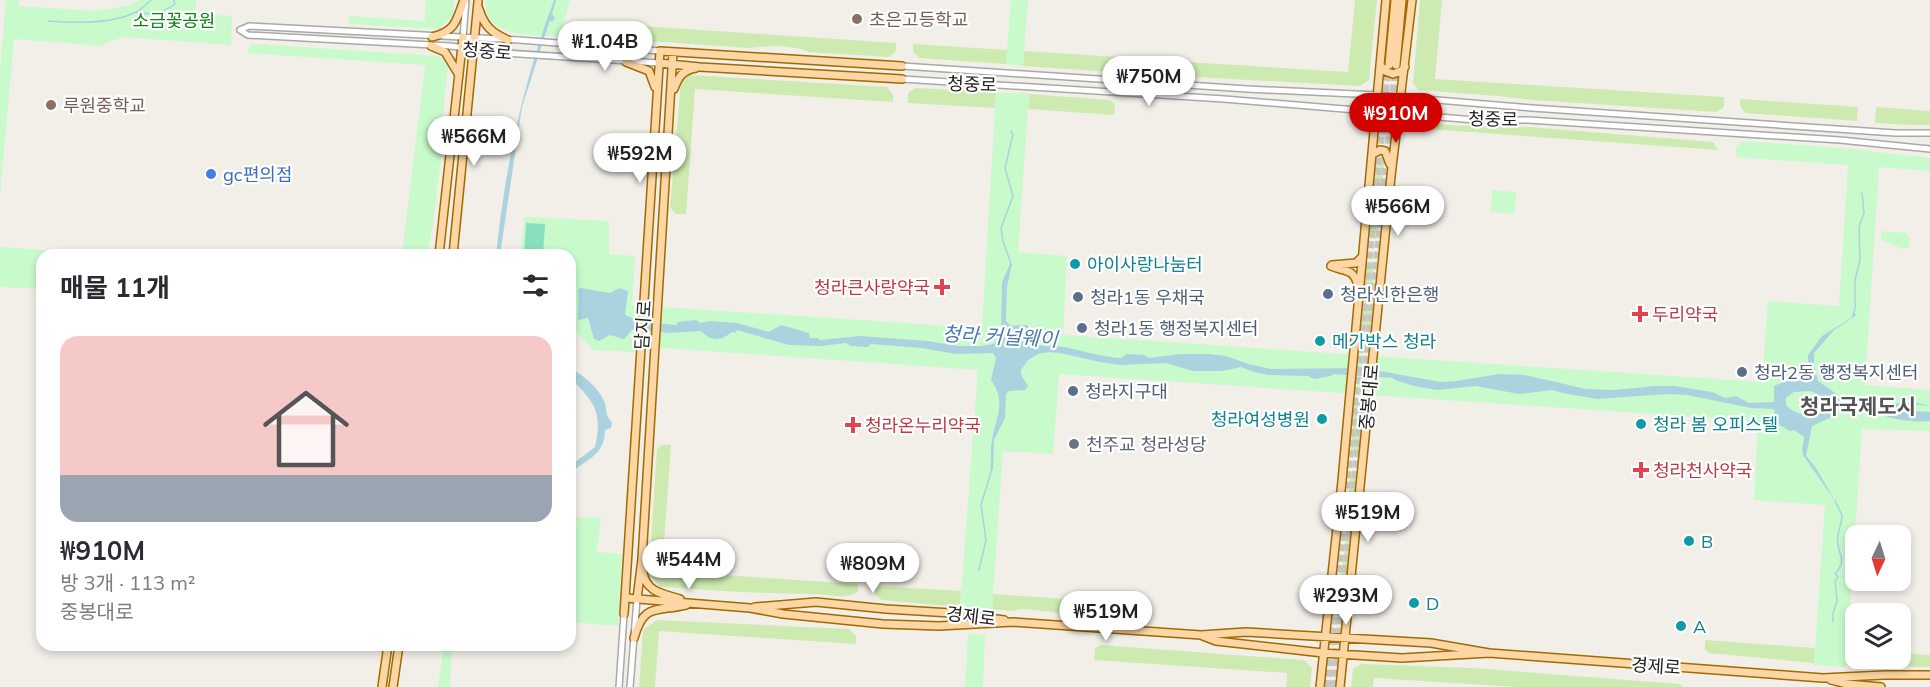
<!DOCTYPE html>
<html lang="ko">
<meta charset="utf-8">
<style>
body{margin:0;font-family:Mulish,"Noto Sans KR",sans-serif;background:#f7f7f7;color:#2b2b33;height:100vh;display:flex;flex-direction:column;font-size:22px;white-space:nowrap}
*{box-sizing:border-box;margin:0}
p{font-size:20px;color:#7c7c81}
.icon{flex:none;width:33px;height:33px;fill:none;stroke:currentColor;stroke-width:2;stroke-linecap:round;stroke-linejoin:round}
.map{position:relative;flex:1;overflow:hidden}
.drawer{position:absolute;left:36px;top:249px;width:540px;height:402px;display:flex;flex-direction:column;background:#fff;border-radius:18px;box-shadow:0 3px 9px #0003}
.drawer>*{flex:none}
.needle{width:39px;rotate:184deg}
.tools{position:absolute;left:1845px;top:525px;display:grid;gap:12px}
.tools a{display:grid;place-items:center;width:66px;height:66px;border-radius:12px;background:#fff;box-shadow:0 3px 9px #0003;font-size:30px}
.price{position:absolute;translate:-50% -51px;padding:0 14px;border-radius:21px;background:#fff;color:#222;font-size:20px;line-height:39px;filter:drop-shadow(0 2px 3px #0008)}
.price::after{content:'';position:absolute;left:50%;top:36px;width:18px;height:14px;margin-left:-9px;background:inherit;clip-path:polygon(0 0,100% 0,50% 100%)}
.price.active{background:#d40000;color:#fff}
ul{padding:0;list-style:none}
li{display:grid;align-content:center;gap:12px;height:318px;padding:0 24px}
li span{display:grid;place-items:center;height:186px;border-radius:18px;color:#555}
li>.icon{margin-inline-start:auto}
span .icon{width:108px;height:108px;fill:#fffc;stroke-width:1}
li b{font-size:26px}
h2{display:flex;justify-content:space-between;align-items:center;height:72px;padding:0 24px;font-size:26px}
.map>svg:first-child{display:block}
</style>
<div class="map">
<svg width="1930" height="687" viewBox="0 0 1930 687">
<rect width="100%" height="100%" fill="#f2efe9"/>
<path fill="#cdebb0" d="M 1355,0 L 1377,0 L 1369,80 L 1360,86 L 1139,74 L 1136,71 L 1137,59 L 1348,72 Z
M 1420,0 L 1442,0 L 1435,79 L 1724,97 L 1724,107 L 1716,112 L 1533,100 L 1497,96 L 1418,90 L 1413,83 Z
M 583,22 L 896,43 L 896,51 L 889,57 L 809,52 C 792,44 766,46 748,48 L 577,36 Z
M 913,44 L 1007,50 L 1006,64 L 919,58 L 913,52 Z
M 1024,51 L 1119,57 L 1119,65 L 1112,72 L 1023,66 Z
M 690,75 L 887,87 L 893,95 L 893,102 L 695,89 L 686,214 L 675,214 L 670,207 L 681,81 Z
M 916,88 L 996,92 L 995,108 L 908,103 L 908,93 Z
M 1029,94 L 1109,100 L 1115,104 L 1114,115 L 1028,109 Z
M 1740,99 L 1858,107 L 1857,121 L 1745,113 L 1740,106 Z
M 1876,107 L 1930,111 L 1930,125 L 1911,125 L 1875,123 Z
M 1415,123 L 1468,126 L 1530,127 L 1713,142 L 1718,150 L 1414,128 Z
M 1381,156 L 1384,163 L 1376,239 L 1368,238 L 1376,160 Z
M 1365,263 L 1374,263 L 1372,319 L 1367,354 L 1364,351 L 1359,354 Z
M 1354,396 L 1359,401 L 1364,396 L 1360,450 L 1351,450 Z
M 661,445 L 671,445 L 662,571 L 858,584 L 858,592 C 845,600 827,594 813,594 C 762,594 711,590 660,587 L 649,574 L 657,449 Z
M 1350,476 L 1358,476 L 1346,590 L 1343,592 L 1340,590 L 1348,518 Z
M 875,586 L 961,591 L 960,607 L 881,600 L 875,594 Z
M 993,594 L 1081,600 L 1081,608 L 1071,614 L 1024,609 L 1009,611 L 992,609 Z
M 657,620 L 849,629 L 856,636 L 856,644 L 659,631 L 655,687 L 639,687 L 643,630 Z
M 1705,640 L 1815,648 L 1814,663 L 1709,653 L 1705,649 Z
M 1101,645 L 1304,660 L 1312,668 L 1310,687 L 1286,687 L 1287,673 L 1094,660 L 1095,648 Z
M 1847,649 L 1855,650 L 1856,658 L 1900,658 L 1901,653 L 1930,655 L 1930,667 L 1846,665 Z
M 1361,664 L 1473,668 L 1679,684 L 1683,687 L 1517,687 L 1374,678 L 1373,687 L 1351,687 L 1353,669 Z"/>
<path fill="#c8facc" d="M 6,0 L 19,0 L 19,6 L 96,11 L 126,6 L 140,0 L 196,0 L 195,14 L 232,16 L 231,45 L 124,37 L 108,42 L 102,46 L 14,39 L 0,196 L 0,69 Z
M 426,0 L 454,0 L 453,16 L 439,29 L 349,24 L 349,16 L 425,21 Z
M 486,0 L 570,0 L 560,36 C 533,35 482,39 486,0 Z
M 1011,0 L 1028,0 L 1023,66 L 1006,64 Z
M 253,44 L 439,56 L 448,65 L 440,144 L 441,159 L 433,225 L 427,255 L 402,255 L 425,65 L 248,53 L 249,47 Z
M 996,92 L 1029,94 L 1018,252 L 1067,256 L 1063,335 L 1762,382 L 1768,301 L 1839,306 L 1848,165 L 1736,157 L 1736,147 L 1743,141 L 1853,149 L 1930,158 L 1930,171 L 1879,167 L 1865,385 L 1930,390 L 1930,431 L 1862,429 L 1846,667 L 1814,665 L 1825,505 L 1754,500 L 1758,421 L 1059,374 L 1053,454 L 1003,451 L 992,609 L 960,607 L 978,370 L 636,346 L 635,352 L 593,350 L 570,326 L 570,255 L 520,255 L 525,217 L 609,221 L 609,254 L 635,256 L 632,305 L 982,328 Z
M 1492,190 L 1516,192 L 1514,214 L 1491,212 Z
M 1881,231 L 1906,233 L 1910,238 L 1909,247 L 1903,249 L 1881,240 Z
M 0,247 L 120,255 L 42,255 L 42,289 L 0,287 Z
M 577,517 L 601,518 L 597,552 L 622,554 L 618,626 L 570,622 L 570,555 L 574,555 Z
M 968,634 L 985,635 L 983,687 L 965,687 Z
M 444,645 L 452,645 L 450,687 L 438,687 Z"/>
<path fill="#88e0be" d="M 526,223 L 545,224 L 543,255 L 524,255 Z"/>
<path fill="#aad3df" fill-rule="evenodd" d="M 554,0 L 556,0 L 552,14 L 555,18 L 552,22 L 550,20 L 522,107 L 500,255 L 496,255 C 505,168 523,82 554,0 Z
M 1010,264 L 1012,264 L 1007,287 L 1006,321 L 1011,326 L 1027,325 L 1031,330 L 1031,342 C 1040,348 1054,345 1064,347 C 1084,351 1102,357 1122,358 L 1126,354 L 1144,355 L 1149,358 L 1180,354 L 1208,354 L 1226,356 L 1249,364 L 1271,369 L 1363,368 L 1441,382 L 1456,381 L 1500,374 L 1525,375 L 1586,389 L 1614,390 L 1655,386 L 1675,386 L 1712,392 L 1725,398 L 1736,396 L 1749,403 L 1774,402 L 1774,386 L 1808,372 L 1808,355 L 1822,336 L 1851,318 L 1854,313 L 1857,315 L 1834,330 L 1814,353 L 1814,365 L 1818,381 L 1838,395 L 1838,398 L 1855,397 L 1882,405 L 1912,402 L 1930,406 L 1916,405 L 1915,411 L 1930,412 L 1930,421 C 1919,422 1907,421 1896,419 C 1878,416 1851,399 1834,410 L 1834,416 L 1812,426 L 1806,456 L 1816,468 L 1835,501 L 1803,455 L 1802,450 L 1804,437 L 1794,430 L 1790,431 L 1776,423 L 1774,409 L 1751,408 L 1687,395 L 1667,394 L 1597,399 L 1567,394 L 1552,390 L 1519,394 L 1476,386 L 1437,390 L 1414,386 L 1395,380 L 1393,378 L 1333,374 L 1331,376 L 1314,379 L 1308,376 L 1269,375 L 1254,372 L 1241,367 L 1222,371 L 1193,371 L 1166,363 L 1120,365 L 1100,362 L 1060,353 L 1049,352 L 1038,354 L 1028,360 L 1021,370 L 1021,375 L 1028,386 L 1025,390 L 1009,391 L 1006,394 L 1005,418 L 994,440 L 993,469 L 990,469 C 992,459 990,449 992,440 C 996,415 1007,403 991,380 L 996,358 L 993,353 L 956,354 L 921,348 L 871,344 L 868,347 L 851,346 L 846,343 L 821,346 L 789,345 L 737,330 L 735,333 L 732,332 C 721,341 712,342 701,331 L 668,333 L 635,329 L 632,330 L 624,339 L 610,335 L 599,341 L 594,339 L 588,318 L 578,320 C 578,310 579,300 578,290 L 580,288 L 610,293 L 619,288 L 628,291 L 625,315 L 643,322 L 676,325 L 678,322 L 696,320 L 700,323 L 710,321 L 737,323 L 769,332 L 781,325 L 809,333 L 810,338 L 818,338 L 820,340 L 860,336 L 928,341 L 958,346 L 982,346 L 993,344 L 997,341 L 1001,329 L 1002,282 ZM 1809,391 C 1817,393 1824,397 1823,407 C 1813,418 1796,416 1786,405 L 1786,398 L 1794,392 Z
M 570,368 C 583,375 598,387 604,401 C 608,410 604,415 612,422 L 611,428 L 605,430 C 605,455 586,460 570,473 L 570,466 L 595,447 C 603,410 594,403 570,377 Z"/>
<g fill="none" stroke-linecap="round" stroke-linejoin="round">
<path stroke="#aad3df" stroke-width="1.5" d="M 137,12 C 150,16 164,12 175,4 L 174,0
M 48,21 C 73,23 113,24 136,12 C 141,10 146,4 151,0
M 1011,131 L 1013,134 L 1005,168 L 1013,196 L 1001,228 L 1003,241 L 1011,264
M 1853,315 L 1855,309 L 1855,280 L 1860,260 L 1859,227 L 1864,213 L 1862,193
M 979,570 L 986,540 L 981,505 L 992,469
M 1833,622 L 1833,613 L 1837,601 L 1835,581 L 1838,577 L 1835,573 C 1850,560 1834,550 1838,535 C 1839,528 1842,522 1842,515 L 1835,501"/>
<path stroke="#c8c6c1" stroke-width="7" stroke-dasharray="7 3.5" stroke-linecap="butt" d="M 1327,687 L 1388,67
M 1334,687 L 1396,65"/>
<g stroke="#a9a9a9" stroke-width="8">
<path id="minor" d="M 240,30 L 248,35 L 450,46 L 506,53 L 659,63
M 240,30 L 249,26 L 519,40 L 660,51
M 463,37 L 466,0
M 902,66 L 1247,89 L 1377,95 L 1532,108 L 1895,133 L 1930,133
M 902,79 L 1224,99 L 1475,120 L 1528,120 L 1840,140 L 1930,149
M 619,687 L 624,614
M 630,687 L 637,599"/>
</g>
<g stroke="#a06b00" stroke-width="10">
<path id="major" d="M 479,9 C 484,26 492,33 508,40
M 432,37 C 456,31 456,21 464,0
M 431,46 L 445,52 L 459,75
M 626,62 L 649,71 L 655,87
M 659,63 L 700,67 L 902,79
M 1380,65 L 1385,71 L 1393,74 L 1401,71 L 1405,67
M 1389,65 L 1395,0
M 1396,65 L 1402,0
M 674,89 C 678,77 683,70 696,68
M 1373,154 L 1380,150 L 1385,151 L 1390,164
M 439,255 L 463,37
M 453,255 L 478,2
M 1332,265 L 1356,263 L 1361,258
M 1331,266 C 1345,272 1353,268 1358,285
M 643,571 C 645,592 663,594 680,599
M 1331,587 L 1333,592 L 1340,597 L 1344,596 L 1350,589
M 626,598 L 750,608 L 783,614 L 883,624 L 939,626 L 1013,622 L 1201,635 L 1246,632 L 1431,643 L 1489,653
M 637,599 L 642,559 L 673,52
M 755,607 L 816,602 L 886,609 L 951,613 L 1004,620
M 624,614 L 660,51 L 902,66
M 1203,636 L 1216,641 L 1323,653 L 1402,658 L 1489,653 L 1823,678 L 1884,675 L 1930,675
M 634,638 C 644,603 655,612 686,605
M 1831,680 L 1847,684 L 1881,687
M 382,687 L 388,645
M 393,687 L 399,645
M 1320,687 L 1342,481 L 1386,0
M 1340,687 L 1391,176 L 1412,0"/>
</g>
<use href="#minor" stroke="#fff" stroke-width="5"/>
<use href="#major" stroke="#fcd6a4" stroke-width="7"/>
</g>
<g fill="#8d6e63" stroke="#fff" stroke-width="2">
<circle cx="857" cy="19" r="6"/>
<circle cx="51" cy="105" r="6"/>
</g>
<circle fill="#3f7fe0" stroke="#fff" stroke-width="2" cx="211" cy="174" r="6"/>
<g fill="#0f9aa8" stroke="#fff" stroke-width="2">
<circle cx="1075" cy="264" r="6"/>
<circle cx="1320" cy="341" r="6"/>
<circle cx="1322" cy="419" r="6"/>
<circle cx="1641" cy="424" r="6"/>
<circle cx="1689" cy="541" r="6"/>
<circle cx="1414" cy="603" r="6"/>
<circle cx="1681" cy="626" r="6"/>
</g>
<g fill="#e0444e" stroke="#fff" stroke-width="2">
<path d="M939 278h6v6h6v6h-6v6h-6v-6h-6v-6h6z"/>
<path d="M1637 305h6v6h6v6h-6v6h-6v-6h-6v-6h6z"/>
<path d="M850 416h6v6h6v6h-6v6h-6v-6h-6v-6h6z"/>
<path d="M1638 461h6v6h6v6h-6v6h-6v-6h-6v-6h6z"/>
</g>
<g fill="#5c6f8a" stroke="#fff" stroke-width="2">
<circle cx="1328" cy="294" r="6"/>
<circle cx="1078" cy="297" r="6"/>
<circle cx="1082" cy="328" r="6"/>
<circle cx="1742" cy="372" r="6"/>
<circle cx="1073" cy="391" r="6"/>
</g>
<circle fill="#6b7280" stroke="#fff" stroke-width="2" cx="1074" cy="444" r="6"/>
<g text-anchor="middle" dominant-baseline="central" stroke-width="4.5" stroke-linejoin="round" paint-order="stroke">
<g font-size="18" fill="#785e54" stroke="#fff" text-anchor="start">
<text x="869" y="19">초은고등학교</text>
<text x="63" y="105">루원중학교</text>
</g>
<g font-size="18" fill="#0c8416" stroke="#fff">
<text x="174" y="20">소금꽃공원</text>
</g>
<g font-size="18" fill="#222" stroke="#fff">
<text transform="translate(487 51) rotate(5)">청중로</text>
<text transform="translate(972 84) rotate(2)">청중로</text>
<text transform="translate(1493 119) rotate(1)">청중로</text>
<text transform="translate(643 325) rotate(-86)">담지로</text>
<text transform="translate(1369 397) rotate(-85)">중봉대로</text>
<text transform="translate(971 616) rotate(7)">경제로</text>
<text transform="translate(1656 666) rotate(4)">경제로</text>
</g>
<g font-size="18" fill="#366cbe" stroke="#fff" text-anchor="start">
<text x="223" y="174">gc편의점</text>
</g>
<g font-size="18" fill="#0d838f" stroke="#fff" text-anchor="start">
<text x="1087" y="264">아이사랑나눔터</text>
<text x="1332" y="341">메가박스 청라</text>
<text x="1310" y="419" text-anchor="end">청라여성병원</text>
<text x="1653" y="424">청라 봄 오피스텔</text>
<text x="1701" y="541">B</text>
<text x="1426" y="603">D</text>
<text x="1693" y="626">A</text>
</g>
<g font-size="18" fill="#be3a42" stroke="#fff" text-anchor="start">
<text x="930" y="287" text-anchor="end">청라큰사랑약국</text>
<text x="1652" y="314">두리약국</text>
<text x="865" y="425">청라온누리약국</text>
<text x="1653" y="470">청라천사약국</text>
</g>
<g font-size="18" fill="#4e5e75" stroke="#fff" text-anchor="start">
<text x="1340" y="294">청라신한은행</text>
<text x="1090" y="297">청라1동 우채국</text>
<text x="1094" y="328">청라1동 행정복지센터</text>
<text x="1754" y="372">청라2동 행정복지센터</text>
<text x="1085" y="391">청라지구대</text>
</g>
<g font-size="18" fill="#5b616d" stroke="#fff" text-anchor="start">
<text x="1086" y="444">천주교 청라성당</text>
</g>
<g font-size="20" font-style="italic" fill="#4a7aab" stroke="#fff">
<text transform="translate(1000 336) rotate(3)">청라 커널웨이</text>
</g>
<g font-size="21" font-weight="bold" fill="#555" stroke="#fff">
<text x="1858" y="406">청라국제도시</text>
</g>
</g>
</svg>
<div class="tools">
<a><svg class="needle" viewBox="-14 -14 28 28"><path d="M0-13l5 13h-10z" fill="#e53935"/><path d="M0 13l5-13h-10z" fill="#7c7c81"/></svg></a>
<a><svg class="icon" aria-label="layers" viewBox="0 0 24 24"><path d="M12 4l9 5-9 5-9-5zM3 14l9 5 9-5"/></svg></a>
</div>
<b class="price" style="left:605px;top:72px">₩1.04B</b>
<b class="price" style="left:1149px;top:107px">₩750M</b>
<b class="price active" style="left:1396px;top:144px">₩910M</b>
<b class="price" style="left:474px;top:167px">₩566M</b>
<b class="price" style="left:640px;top:184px">₩592M</b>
<b class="price" style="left:1398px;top:237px">₩566M</b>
<b class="price" style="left:1368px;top:543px">₩519M</b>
<b class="price" style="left:689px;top:590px">₩544M</b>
<b class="price" style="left:873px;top:594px">₩809M</b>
<b class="price" style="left:1346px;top:626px">₩293M</b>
<b class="price" style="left:1106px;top:642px">₩519M</b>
<section class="drawer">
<h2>매물 11개<svg class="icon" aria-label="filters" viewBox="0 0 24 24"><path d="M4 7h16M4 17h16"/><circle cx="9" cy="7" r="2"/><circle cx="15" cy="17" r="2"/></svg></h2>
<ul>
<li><span style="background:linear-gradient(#f6c9c9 75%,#9aa5b1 0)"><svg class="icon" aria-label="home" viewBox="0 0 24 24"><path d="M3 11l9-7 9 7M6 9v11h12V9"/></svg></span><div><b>₩910M</b><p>방 3개 · 113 m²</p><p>중봉대로</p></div></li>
</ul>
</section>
</div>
